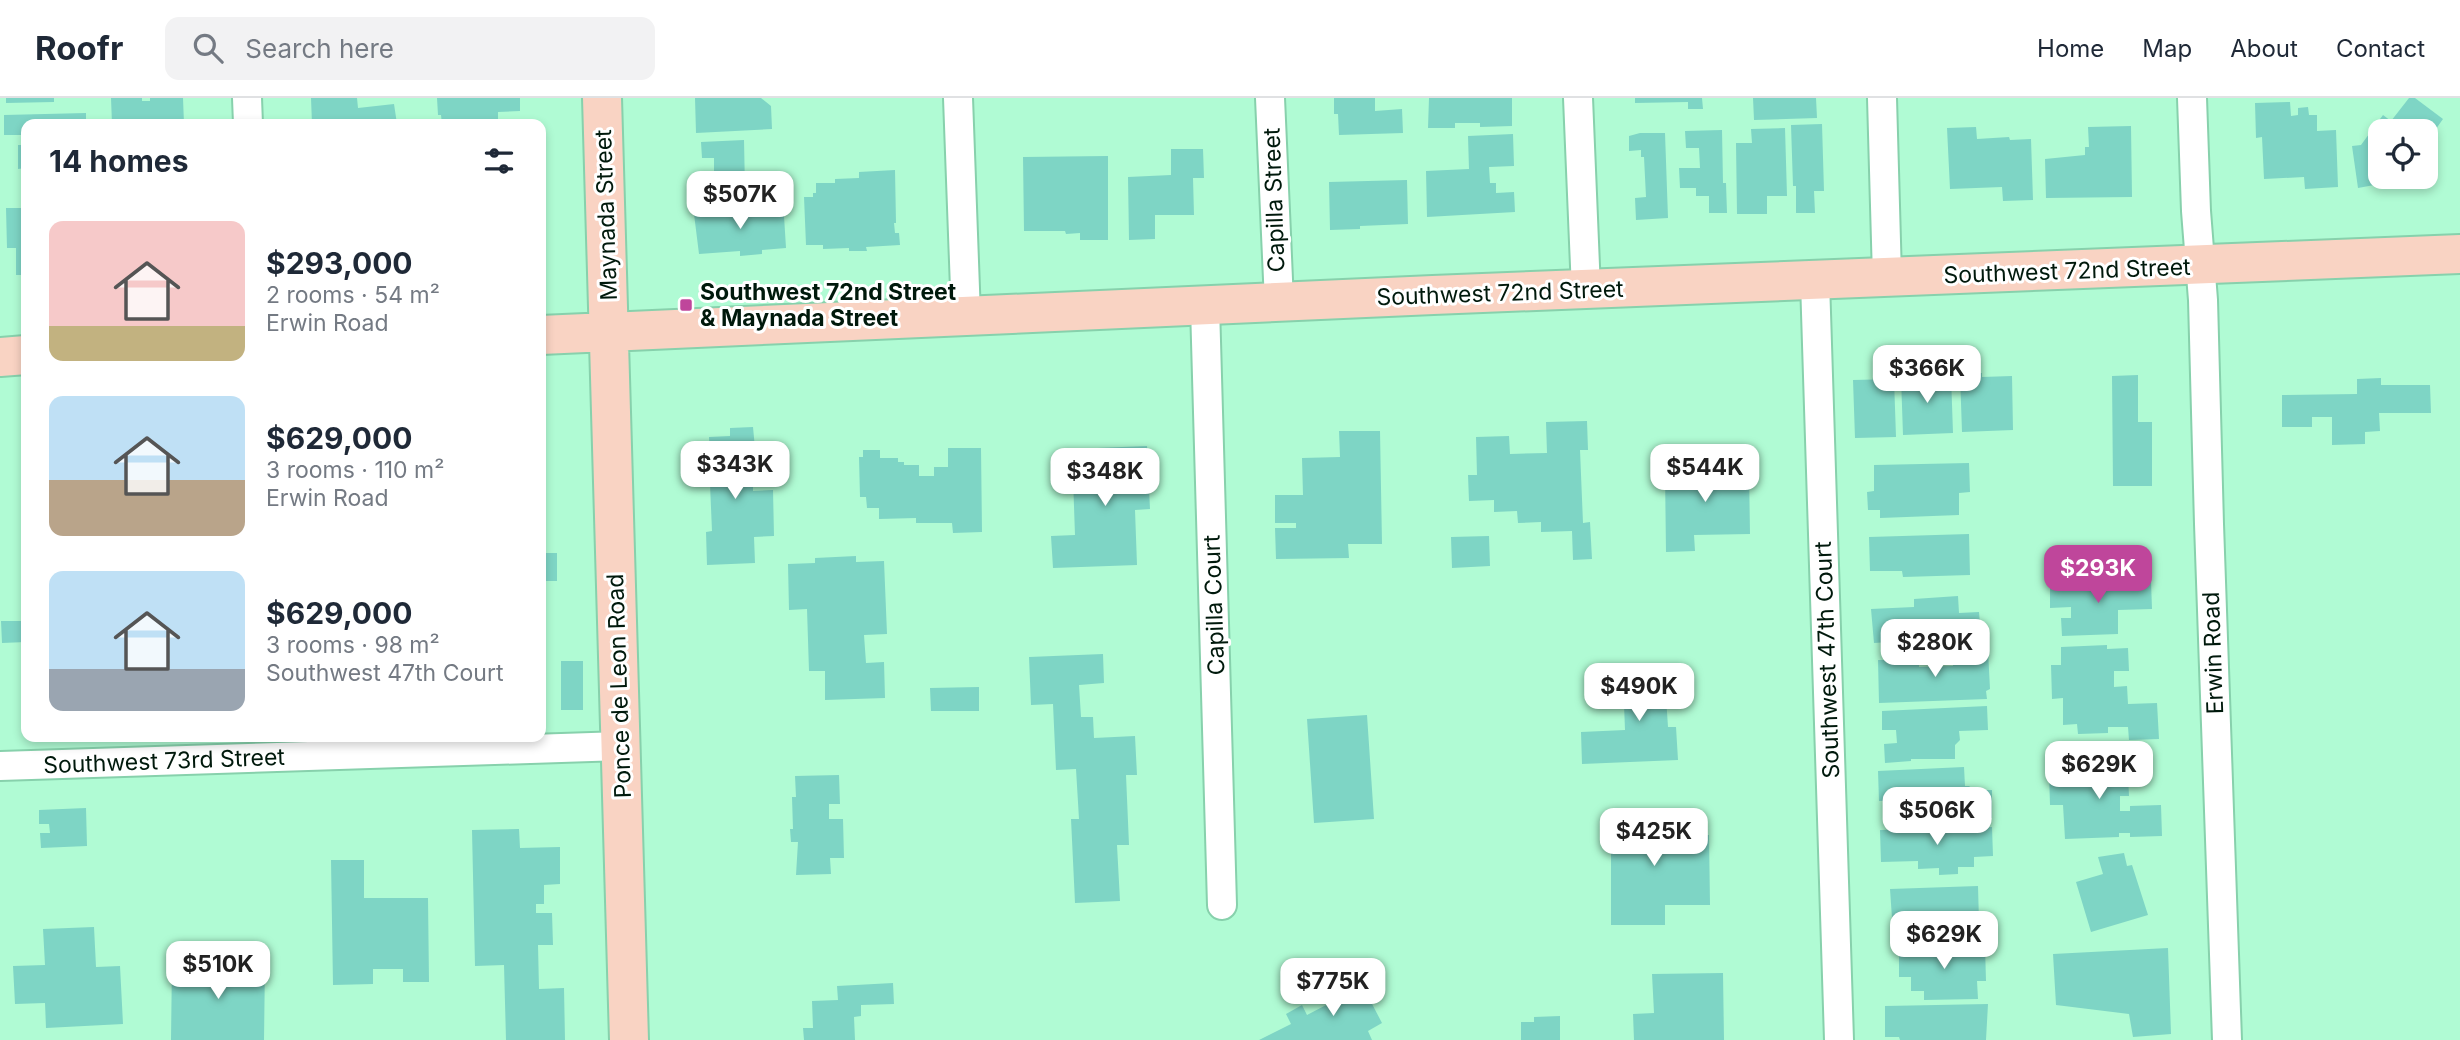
<!DOCTYPE html>
<meta charset="utf-8">
<style>
body{margin:0;font-family:Inter,sans-serif;background:#f2f2f3;color:#1f2937;height:100vh;display:flex;flex-direction:column;font-size:26px;white-space:nowrap}
*{box-sizing:border-box;margin:0}
p{font-size:23px;color:#747a83}
.icon{flex:none;width:38px;height:38px;fill:none;stroke:currentColor;stroke-width:2;stroke-linecap:round;stroke-linejoin:round}
.map{position:relative;flex:1;overflow:hidden}
.panel{position:absolute;left:21px;top:21px;width:525px;height:623px;display:flex;flex-direction:column;background:#fff;border-radius:14px;box-shadow:0 4px 10px #0003}
.panel>*{flex:none}
.tools{position:absolute;left:2368px;top:21px;display:grid;gap:14px}
.tools a{display:grid;place-items:center;width:70px;height:70px;border-radius:14px;background:#fff;box-shadow:0 4px 10px #0003;font-size:35px}
.price{position:absolute;translate:-50% -60px;padding:0 16px;border-radius:14px;background:#fff;color:#222;font-size:23px;line-height:46px;filter:drop-shadow(0 2px 4px #0008)}
.price::after{content:'';position:absolute;left:50%;top:42px;width:21px;height:16px;margin-left:-10px;background:inherit;clip-path:polygon(0 0,100% 0,50% 100%)}
.price.selected{background:#bf469b;color:#fff}
ul{padding:0;list-style:none}
li{display:flex;align-items:center;gap:21px;height:175px;padding:0 28px}
li span{display:grid;place-items:center;flex:none;width:196px;height:140px;border-radius:14px;color:#555}
li>.icon{margin-inline-start:auto}
span .icon{width:84px;height:84px;fill:#fffc;stroke-width:1}
li b{font-size:30px}
h2{display:flex;justify-content:space-between;align-items:center;height:84px;padding:0 28px;font-size:30px}
header{display:flex;align-items:center;gap:42px;box-sizing:border-box;height:98px;padding:0 35px;background:#fff;border-bottom:2px solid #e0e1e3}
header strong{font-size:33px}
nav{display:flex;gap:38px;margin-inline-start:auto;font-size:24px}
.search{width:490px;height:63px;background:#f2f2f3;display:flex;align-items:center;gap:18px;box-sizing:border-box;padding:0 24px;border-radius:14px;color:#747a83;font-size:26px}
.map>svg:first-child{display:block}
</style>
<header>
<strong>Roofr</strong>
<div class="search"><svg class="icon" aria-label="search" viewBox="0 0 24 24"><circle cx="10" cy="10" r="6"/><path d="M15 15l6 6"/></svg>Search here</div>
<nav><a>Home</a><a>Map</a><a>About</a><a>Contact</a></nav>
</header>
<div class="map">
<svg width="2460" height="942" viewBox="0 0 2460 942">
<rect width="100%" height="100%" fill="#b0fbd4"/>
<path fill="#7ed5c5" d="M 6,0 L 54,0 L 54,4 L 6,5 Z
M 111,0 L 142,0 L 142,3 L 150,3 L 150,0 L 183,0 L 184,26 L 112,26 Z
M 311,0 L 357,0 L 358,10 L 394,6 L 397,26 L 312,26 Z
M 437,0 L 520,0 L 520,13 L 498,14 L 498,26 L 442,26 L 441,17 L 438,17 Z
M 695,0 L 761,0 L 771,8 L 772,31 L 696,35 Z
M 1334,0 L 1375,0 L 1375,13 L 1402,11 L 1403,35 L 1339,37 L 1338,16 L 1334,16 Z
M 1429,0 L 1512,0 L 1512,28 L 1480,29 L 1480,25 L 1455,25 L 1455,30 L 1428,30 Z
M 1635,0 L 1702,0 L 1703,11 L 1688,11 L 1688,4 L 1635,5 Z
M 1753,0 L 1816,0 L 1817,20 L 1754,22 Z
M 2409,0 L 2415,0 L 2443,21 L 2426,45 L 2426,33 L 2380,33 L 2380,79 L 2403,79 L 2401,82 L 2358,90 L 2352,48 L 2361,47 L 2383,17 L 2391,23 Z
M 2290,4 L 2291,18 L 2298,17 L 2298,10 L 2308,9 L 2309,17 L 2317,17 L 2317,33 L 2336,32 L 2338,89 L 2305,91 L 2304,79 L 2264,81 L 2262,39 L 2256,40 L 2255,5 Z
M 86,15 L 86,26 L 26,26 L 26,37 L 4,37 L 4,17 Z
M 1822,26 L 1824,93 L 1814,93 L 1815,115 L 1796,115 L 1796,88 L 1793,88 L 1791,27 Z
M 2131,28 L 2132,99 L 2046,100 L 2045,61 L 2085,57 L 2085,49 L 2089,49 L 2088,29 Z
M 1976,29 L 1977,41 L 2009,39 L 2010,42 L 2031,41 L 2033,102 L 2003,103 L 2002,89 L 1950,91 L 1947,30 Z
M 1785,30 L 1787,98 L 1767,98 L 1767,116 L 1737,116 L 1736,45 L 1752,45 L 1751,31 Z
M 1722,32 L 1723,85 L 1726,85 L 1727,115 L 1709,115 L 1709,98 L 1696,98 L 1696,90 L 1680,90 L 1679,70 L 1700,70 L 1699,50 L 1686,50 L 1685,33 Z
M 1640,35 L 1665,35 L 1668,120 L 1636,122 L 1635,100 L 1646,99 L 1644,59 L 1641,59 L 1641,52 L 1629,53 L 1629,38 Z
M 1513,36 L 1514,68 L 1489,69 L 1490,85 L 1496,85 L 1496,95 L 1514,94 L 1515,114 L 1427,119 L 1426,73 L 1469,71 L 1468,38 Z
M 744,42 L 745,91 L 704,93 L 704,74 L 714,74 L 714,60 L 702,60 L 701,44 Z
M 18,47 L 26,47 L 26,70 L 18,71 Z
M 1171,51 L 1203,51 L 1204,80 L 1193,80 L 1194,117 L 1155,117 L 1155,141 L 1129,142 L 1128,79 L 1171,77 Z
M 1108,58 L 1108,142 L 1080,142 L 1080,135 L 1066,136 L 1065,133 L 1024,133 L 1023,59 Z
M 895,72 L 896,125 L 894,125 L 895,135 L 899,135 L 900,147 L 866,149 L 867,153 L 849,153 L 849,150 L 823,151 L 823,147 L 806,147 L 804,99 L 813,99 L 813,95 L 816,95 L 816,85 L 835,85 L 835,81 L 859,80 L 859,74 Z
M 1407,82 L 1408,126 L 1360,128 L 1360,131 L 1330,132 L 1329,84 Z
M 763,105 L 764,119 L 784,118 L 786,150 L 762,152 L 762,156 L 740,158 L 740,153 L 699,156 L 694,116 L 731,114 L 731,107 Z
M 6,110 L 26,110 L 26,177 L 16,177 L 16,150 L 7,150 Z
M 1982,275 L 1982,279 L 2012,278 L 2013,332 L 1962,334 L 1960,276 Z
M 2138,277 L 2138,324 L 2152,324 L 2152,388 L 2113,388 L 2112,278 Z
M 1951,278 L 1953,335 L 1903,337 L 1901,279 Z
M 2381,280 L 2381,287 L 2430,287 L 2431,315 L 2379,315 L 2380,333 L 2365,334 L 2365,346 L 2332,347 L 2332,319 L 2312,319 L 2312,329 L 2282,329 L 2282,297 L 2357,296 L 2357,281 Z
M 1894,281 L 1896,339 L 1855,340 L 1853,282 Z
M 1587,323 L 1588,352 L 1580,352 L 1583,425 L 1590,424 L 1592,461 L 1573,462 L 1572,433 L 1541,434 L 1541,424 L 1518,425 L 1517,413 L 1494,414 L 1494,402 L 1469,403 L 1468,377 L 1477,377 L 1476,339 L 1509,338 L 1510,356 L 1547,355 L 1546,324 Z
M 753,329 L 756,361 L 737,362 L 738,385 L 753,384 L 753,393 L 773,392 L 774,438 L 754,439 L 755,465 L 707,467 L 706,434 L 712,433 L 710,386 L 701,386 L 701,366 L 707,365 L 706,360 L 710,360 L 709,339 L 730,338 L 730,330 Z
M 1339,333 L 1380,333 L 1382,446 L 1348,446 L 1349,460 L 1276,461 L 1275,430 L 1296,430 L 1296,425 L 1275,425 L 1275,397 L 1303,397 L 1302,360 L 1340,359 Z
M 1147,348 L 1150,411 L 1135,412 L 1137,467 L 1053,470 L 1051,438 L 1075,437 L 1072,351 Z
M 948,350 L 981,350 L 982,434 L 953,435 L 952,425 L 916,425 L 916,420 L 879,421 L 879,410 L 867,410 L 866,399 L 860,399 L 859,359 L 863,359 L 863,352 L 880,352 L 880,360 L 898,360 L 898,364 L 904,364 L 904,367 L 919,367 L 919,378 L 934,378 L 934,369 L 948,369 Z
M 1709,364 L 1725,364 L 1725,373 L 1749,373 L 1750,436 L 1694,437 L 1695,453 L 1666,454 L 1665,374 L 1694,374 L 1693,365 Z
M 1969,365 L 1970,394 L 1959,395 L 1959,417 L 1880,420 L 1880,412 L 1868,412 L 1867,394 L 1874,393 L 1874,367 Z
M 1969,436 L 1970,477 L 1903,479 L 1902,473 L 1870,473 L 1869,439 Z
M 1489,438 L 1490,468 L 1452,470 L 1451,439 Z
M 541,455 L 557,455 L 557,483 L 541,483 Z
M 856,458 L 856,464 L 884,463 L 887,536 L 864,537 L 866,565 L 884,564 L 885,600 L 825,602 L 825,573 L 809,573 L 807,511 L 789,512 L 788,466 L 815,465 L 815,460 Z
M 2151,483 L 2152,511 L 2118,512 L 2118,536 L 2062,538 L 2061,520 L 2071,520 L 2071,509 L 2050,510 L 2050,486 Z
M 1958,498 L 1959,515 L 1979,514 L 1981,538 L 1874,545 L 1871,511 L 1914,509 L 1914,501 Z
M 1,523 L 26,523 L 26,544 L 2,545 Z
M 2107,547 L 2107,551 L 2128,550 L 2129,573 L 2114,573 L 2114,589 L 2127,588 L 2128,606 L 2157,605 L 2159,641 L 2129,642 L 2128,629 L 2108,629 L 2108,635 L 2078,636 L 2077,626 L 2063,627 L 2063,600 L 2052,601 L 2051,567 L 2061,567 L 2061,549 Z
M 1988,552 L 1990,591 L 1986,593 L 1987,601 L 1879,605 L 1878,562 L 1901,562 L 1901,556 L 1919,555 L 1919,569 L 1953,568 L 1953,553 Z
M 1103,556 L 1104,585 L 1079,587 L 1081,619 L 1093,619 L 1094,640 L 1135,638 L 1137,677 L 1126,677 L 1129,747 L 1117,747 L 1120,803 L 1075,805 L 1071,721 L 1079,721 L 1076,671 L 1056,672 L 1053,606 L 1031,607 L 1029,559 Z
M 561,563 L 583,563 L 583,612 L 561,612 Z
M 1674,567 L 1676,598 L 1666,599 L 1668,629 L 1676,629 L 1678,662 L 1582,666 L 1581,634 L 1625,632 L 1624,606 L 1634,606 L 1633,592 L 1624,592 L 1623,572 Z
M 979,589 L 979,613 L 931,613 L 930,590 Z
M 1987,608 L 1988,632 L 1959,633 L 1960,642 L 1955,647 L 1955,661 L 1911,661 L 1911,663 L 1885,665 L 1884,646 L 1897,645 L 1896,632 L 1882,632 L 1882,613 Z
M 1367,617 L 1374,721 L 1314,725 L 1307,621 Z
M 2077,657 L 2117,659 L 2118,678 L 2128,678 L 2129,698 L 2120,698 L 2120,713 L 2130,713 L 2130,708 L 2161,707 L 2162,738 L 2130,739 L 2130,735 L 2119,735 L 2119,739 L 2065,741 L 2063,707 L 2050,707 L 2049,675 L 2062,675 L 2061,661 L 2077,660 Z
M 1964,669 L 1965,688 L 1969,688 L 1974,692 L 1992,692 L 1992,720 L 1923,722 L 1923,715 L 1912,702 L 1879,703 L 1878,673 Z
M 839,677 L 840,706 L 829,706 L 829,721 L 843,721 L 844,760 L 830,760 L 831,776 L 796,777 L 798,744 L 791,744 L 790,731 L 793,731 L 792,699 L 796,699 L 795,678 Z
M 86,710 L 87,748 L 41,750 L 40,735 L 50,735 L 49,726 L 39,726 L 39,712 Z
M 1666,711 L 1666,738 L 1709,737 L 1710,807 L 1665,807 L 1665,827 L 1611,827 L 1611,712 Z
M 1992,729 L 1993,758 L 1974,759 L 1974,769 L 1958,769 L 1958,776 L 1939,777 L 1939,770 L 1918,771 L 1918,763 L 1881,764 L 1880,732 L 1923,731 L 1923,733 L 1938,733 L 1938,731 Z
M 519,731 L 520,750 L 560,749 L 560,786 L 544,787 L 544,806 L 536,806 L 536,815 L 552,815 L 553,847 L 538,847 L 539,891 L 564,890 L 565,942 L 506,942 L 504,867 L 475,868 L 472,732 Z
M 2124,755 L 2127,768 L 2132,767 L 2148,817 L 2091,834 L 2076,784 L 2103,776 L 2098,759 Z
M 331,762 L 364,762 L 364,800 L 428,800 L 429,884 L 403,884 L 403,871 L 373,871 L 373,886 L 333,887 Z
M 1978,788 L 1979,824 L 1976,824 L 1977,832 L 1970,833 L 1970,841 L 1916,843 L 1916,834 L 1903,834 L 1903,820 L 1892,820 L 1890,791 Z
M 94,829 L 96,869 L 120,868 L 123,926 L 46,930 L 45,905 L 15,906 L 13,868 L 45,867 L 43,831 Z
M 1985,848 L 1986,883 L 1977,883 L 1978,901 L 1924,902 L 1924,893 L 1911,893 L 1911,879 L 1899,879 L 1899,850 Z
M 2168,850 L 2171,936 L 2133,939 L 2129,916 L 2056,907 L 2053,856 Z
M 172,864 L 265,865 L 264,942 L 171,942 Z
M 1723,875 L 1724,942 L 1634,942 L 1633,916 L 1654,915 L 1652,876 Z
M 1359,881 L 1382,925 L 1368,933 L 1372,942 L 1259,942 L 1291,926 L 1286,916 L 1302,907 L 1307,917 L 1330,905 L 1327,897 Z
M 893,885 L 894,906 L 861,907 L 861,918 L 854,919 L 855,942 L 804,942 L 803,930 L 813,930 L 812,903 L 838,902 L 837,888 Z
M 1988,906 L 1986,942 L 1900,942 L 1899,939 L 1885,939 L 1885,908 Z
M 1560,918 L 1560,942 L 1521,942 L 1521,924 L 1534,924 L 1534,919 Z"/>
<g fill="none" stroke-linecap="round" stroke-linejoin="round">
<g stroke="#87d1ac" stroke-width="32">
<path id="street" d="M 247,0 L 248,26
M 958,0 L 966,218
M 1270,0 L 1279,204
M 1578,0 L 1586,192
M 1882,0 L 1887,179
M 2192,0 L 2196,113 L 2203,202 L 2209,426 L 2227,942
M 1815,183 L 1839,942
M 1205,208 L 1222,807
M 0,668 L 622,648"/>
</g>
<g stroke="#87d1ac" stroke-width="42">
<path id="secondary" d="M 602,0 L 629,942
M 541,237 L 1433,197 L 2460,156
M 0,259 L 26,257"/>
</g>
<use href="#street" stroke="#fff" stroke-width="28"/>
<use href="#secondary" stroke="#f9d3c3" stroke-width="38"/>
</g>
<rect fill="#bf469b" stroke="#fff" stroke-width="2.5" x="679" y="200" width="14" height="14" rx="3.5"/>
<g text-anchor="middle" dominant-baseline="central" stroke-width="6" stroke-linejoin="round" paint-order="stroke">
<g font-size="23" fill="#00190c" stroke="#fff">
<text transform="translate(1274 102) rotate(-92)">Capilla Street</text>
<text transform="translate(606 117) rotate(-92)">Maynada Street</text>
<text transform="translate(2067 173) rotate(-2)">Southwest 72nd Street</text>
<text transform="translate(1500 195) rotate(-2)">Southwest 72nd Street</text>
<text transform="translate(1214 507) rotate(-92)">Capilla Court</text>
<text transform="translate(2213 555) rotate(-92)">Erwin Road</text>
<text transform="translate(1827 562) rotate(-92)">Southwest 47th Court</text>
<text transform="translate(619 588) rotate(-92)">Ponce de Leon Road</text>
<text transform="translate(164 663) rotate(-2)">Southwest 73rd Street</text>
</g>
<g font-size="23" font-weight="bold" fill="#00190c" stroke="#fff" text-anchor="start">
<text x="700" y="194">Southwest 72nd Street<tspan x="700" dy="26">&amp; Maynada Street</tspan></text>
</g>
</g>
</svg>
<div class="tools">
<a><svg class="icon" aria-label="locate" viewBox="0 0 24 24"><circle cx="12" cy="12" r="6"/><path d="M12 2v4M12 18v4M2 12h4M18 12h4"/></svg></a>
</div>
<b class="price" style="left:740px;top:133px">$507K</b>
<b class="price" style="left:1927px;top:307px">$366K</b>
<b class="price" style="left:735px;top:403px">$343K</b>
<b class="price" style="left:1705px;top:406px">$544K</b>
<b class="price" style="left:1105px;top:410px">$348K</b>
<b class="price selected" style="left:2098px;top:507px">$293K</b>
<b class="price" style="left:1935px;top:581px">$280K</b>
<b class="price" style="left:1639px;top:625px">$490K</b>
<b class="price" style="left:2099px;top:703px">$629K</b>
<b class="price" style="left:1937px;top:749px">$506K</b>
<b class="price" style="left:1654px;top:770px">$425K</b>
<b class="price" style="left:1944px;top:873px">$629K</b>
<b class="price" style="left:218px;top:903px">$510K</b>
<b class="price" style="left:1333px;top:920px">$775K</b>
<section class="panel">
<h2>14 homes<svg class="icon" aria-label="filters" viewBox="0 0 24 24"><path d="M4 7h16M4 17h16"/><circle cx="9" cy="7" r="2"/><circle cx="15" cy="17" r="2"/></svg></h2>
<ul>
<li><span style="background:linear-gradient(#f6c9c9 75%,#c2b280 0)"><svg class="icon" aria-label="home" viewBox="0 0 24 24"><path d="M3 11l9-7 9 7M6 9v11h12V9"/></svg></span><div><b>$293,000</b><p>2 rooms · 54 m²</p><p>Erwin Road</p></div></li>
<li><span style="background:linear-gradient(#bfe0f5 60%,#b9a48a 0)"><svg class="icon" aria-label="home" viewBox="0 0 24 24"><path d="M3 11l9-7 9 7M6 9v11h12V9"/></svg></span><div><b>$629,000</b><p>3 rooms · 110 m²</p><p>Erwin Road</p></div></li>
<li><span style="background:linear-gradient(#bfe0f5 70%,#9aa5b1 0)"><svg class="icon" aria-label="home" viewBox="0 0 24 24"><path d="M3 11l9-7 9 7M6 9v11h12V9"/></svg></span><div><b>$629,000</b><p>3 rooms · 98 m²</p><p>Southwest 47th Court</p></div></li>
</ul>
</section>
</div>
